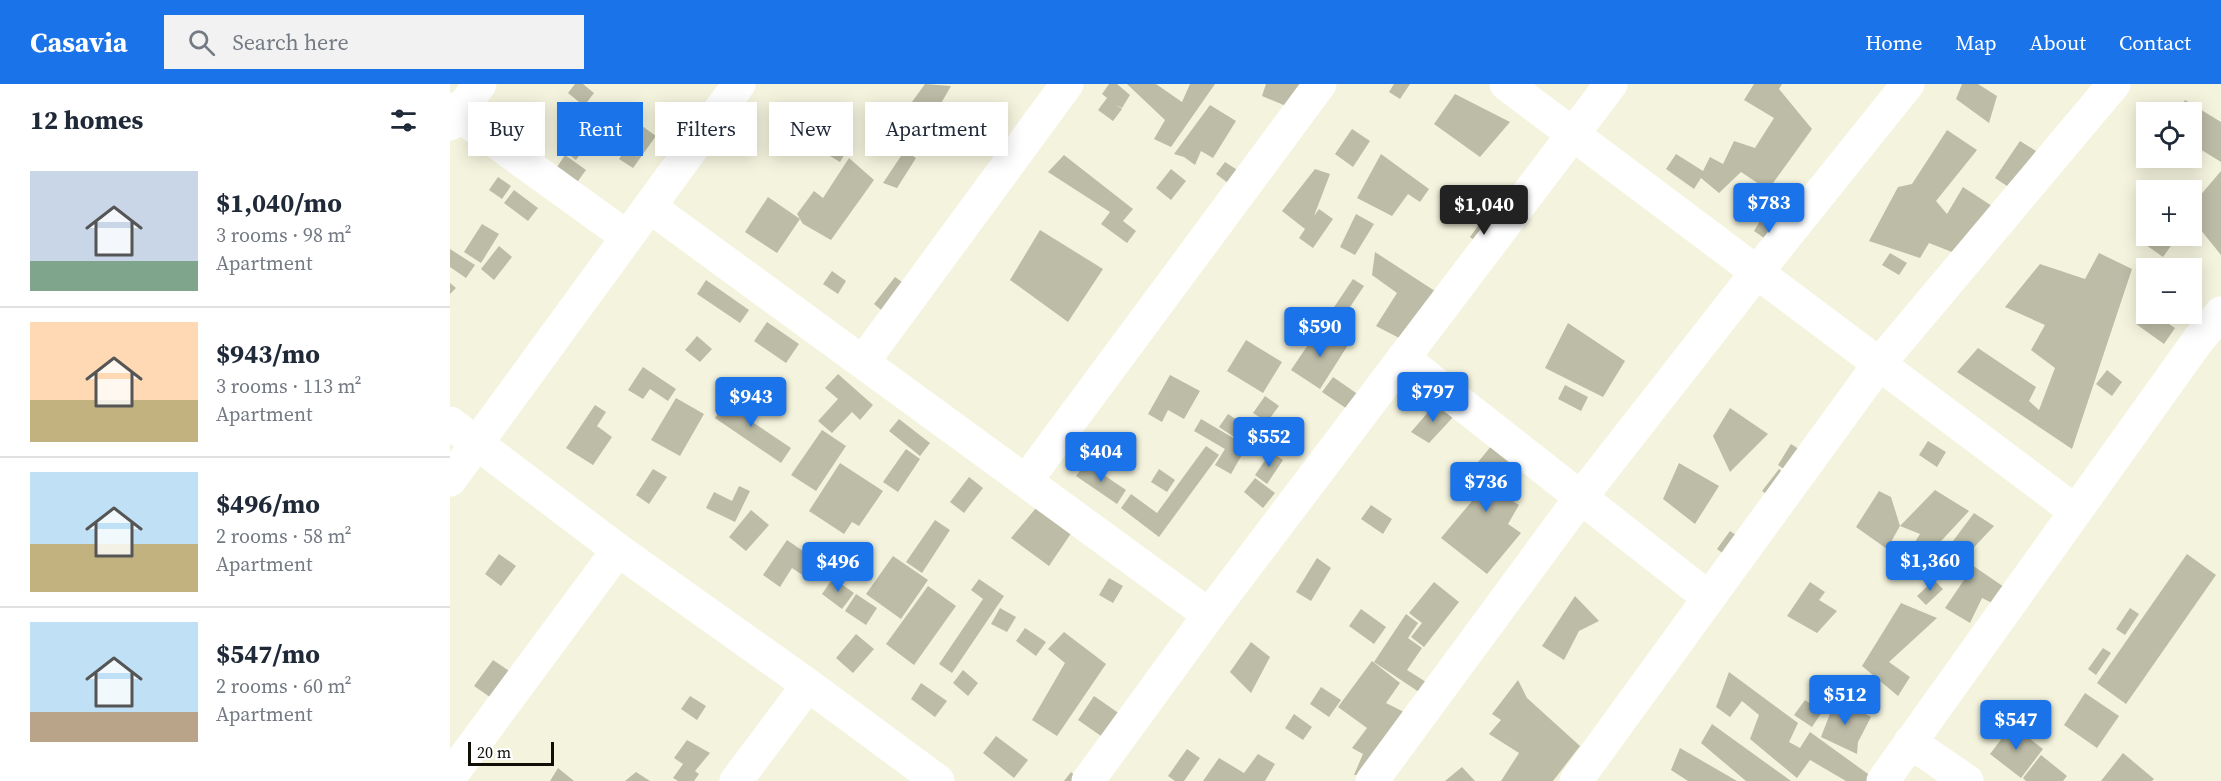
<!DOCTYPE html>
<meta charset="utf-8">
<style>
body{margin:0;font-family:"Source Serif 4",serif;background:#f2f2f3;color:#1f2937;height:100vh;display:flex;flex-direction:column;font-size:22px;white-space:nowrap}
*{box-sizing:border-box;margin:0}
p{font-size:20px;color:#747a83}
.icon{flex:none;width:33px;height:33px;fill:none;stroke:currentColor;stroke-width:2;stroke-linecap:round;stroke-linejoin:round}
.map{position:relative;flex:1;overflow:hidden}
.sheet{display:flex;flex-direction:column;background:#fff;width:450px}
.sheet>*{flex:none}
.banner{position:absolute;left:18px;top:18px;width:570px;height:54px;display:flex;gap:12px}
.tools{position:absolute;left:1686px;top:18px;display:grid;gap:12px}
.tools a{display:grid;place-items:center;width:66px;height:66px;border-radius:0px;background:#fff;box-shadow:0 3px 15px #0003;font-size:30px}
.scale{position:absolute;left:18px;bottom:15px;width:86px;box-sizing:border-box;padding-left:6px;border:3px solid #0f0f07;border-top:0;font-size:16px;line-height:21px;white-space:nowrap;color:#0f0f07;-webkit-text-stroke:4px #fff;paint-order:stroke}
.price{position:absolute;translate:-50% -51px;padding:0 14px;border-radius:6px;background:#1a73e8;color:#fff;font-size:20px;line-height:39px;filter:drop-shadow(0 2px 3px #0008)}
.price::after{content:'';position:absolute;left:50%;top:36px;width:18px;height:14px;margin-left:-9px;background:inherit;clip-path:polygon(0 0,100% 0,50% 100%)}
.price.current{background:#222;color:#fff}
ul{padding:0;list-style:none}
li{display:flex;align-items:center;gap:18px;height:150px;padding:0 30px}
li+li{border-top:2px solid #e0e1e3}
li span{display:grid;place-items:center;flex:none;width:168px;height:120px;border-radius:0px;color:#555}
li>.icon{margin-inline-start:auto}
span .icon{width:72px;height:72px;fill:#fffc;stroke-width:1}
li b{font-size:26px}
h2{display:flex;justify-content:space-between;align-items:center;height:72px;padding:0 30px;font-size:26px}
.tag{padding:0 21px;border-radius:0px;background:#fff;box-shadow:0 3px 15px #0003;font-size:21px;line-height:54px}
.tag.current{background:#1a73e8;color:#fff}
header{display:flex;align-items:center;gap:36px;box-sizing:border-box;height:84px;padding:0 30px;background:#1a73e8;color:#fff}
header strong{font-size:28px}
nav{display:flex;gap:33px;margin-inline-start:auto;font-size:21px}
.search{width:420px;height:54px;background:#f2f2f3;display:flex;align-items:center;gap:15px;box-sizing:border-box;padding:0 21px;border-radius:0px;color:#747a83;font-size:22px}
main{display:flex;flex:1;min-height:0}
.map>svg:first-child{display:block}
</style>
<header>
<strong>Casavia</strong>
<div class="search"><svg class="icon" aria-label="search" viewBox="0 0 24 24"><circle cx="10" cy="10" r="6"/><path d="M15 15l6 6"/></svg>Search here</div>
<nav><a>Home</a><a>Map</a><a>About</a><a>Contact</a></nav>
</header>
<main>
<section class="sheet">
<h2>12 homes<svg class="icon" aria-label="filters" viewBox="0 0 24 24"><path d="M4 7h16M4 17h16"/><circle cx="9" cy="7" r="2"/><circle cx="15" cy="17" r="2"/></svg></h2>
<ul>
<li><span style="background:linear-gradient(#c9d6e8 75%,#7fa58c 0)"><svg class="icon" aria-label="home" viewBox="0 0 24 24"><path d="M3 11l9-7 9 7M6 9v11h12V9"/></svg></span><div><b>$1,040/mo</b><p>3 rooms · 98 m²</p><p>Apartment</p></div></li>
<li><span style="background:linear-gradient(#ffd9b3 65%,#c2b280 0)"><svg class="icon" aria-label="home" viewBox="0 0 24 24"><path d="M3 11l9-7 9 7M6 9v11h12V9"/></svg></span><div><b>$943/mo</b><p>3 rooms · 113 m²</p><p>Apartment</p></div></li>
<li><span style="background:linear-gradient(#bfe0f5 60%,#c2b280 0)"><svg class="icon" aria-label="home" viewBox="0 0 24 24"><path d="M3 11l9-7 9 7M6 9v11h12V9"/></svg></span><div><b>$496/mo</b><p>2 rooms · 58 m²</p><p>Apartment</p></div></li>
<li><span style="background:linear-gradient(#bfe0f5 75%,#b9a48a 0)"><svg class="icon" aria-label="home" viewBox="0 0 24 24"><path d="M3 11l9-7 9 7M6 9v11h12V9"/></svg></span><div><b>$547/mo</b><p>2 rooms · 60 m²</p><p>Apartment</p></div></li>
</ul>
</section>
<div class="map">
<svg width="1771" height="697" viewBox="0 0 1771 697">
<rect width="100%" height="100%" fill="#f4f4de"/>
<path fill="#bcbca7" d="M 125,0 L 133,0 L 144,9 L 134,22 L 118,9 Z
M 475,0 L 501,2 L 482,35 L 459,22 Z
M 659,0 L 667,0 L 680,11 L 672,24 L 666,21 L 672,25 L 663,37 L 648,26 L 657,14 L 652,10 Z
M 677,0 L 706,0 L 732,18 L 740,0 L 765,0 L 721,63 L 704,55 L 715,36 Z
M 816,0 L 853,0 L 836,22 L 812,12 Z
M 944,0 L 960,0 L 950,15 L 939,8 Z
M 1304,0 L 1332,0 L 1329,5 L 1362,45 L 1318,106 L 1291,88 L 1269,109 L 1251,94 L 1244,105 L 1216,85 L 1226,70 L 1253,87 L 1260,73 L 1273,80 L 1284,57 L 1305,64 L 1324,34 L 1294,16 Z
M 1512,0 L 1528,0 L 1547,12 L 1539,39 L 1506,15 Z
M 1005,10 L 1060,38 L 1030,73 L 984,40 Z
M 1735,16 L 1771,38 L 1771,78 L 1742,60 L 1742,28 L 1728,28 Z
M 760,21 L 786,37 L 763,74 L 751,67 L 745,81 L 734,73 L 724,70 Z
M 59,31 L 76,42 L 68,54 L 51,43 Z
M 192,42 L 206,52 L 183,84 L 169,75 Z
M 902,45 L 920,57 L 903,83 L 885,70 Z
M 451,46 L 467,58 L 458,69 L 466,74 L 447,104 L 433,99 L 453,69 L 441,60 Z
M 1497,46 L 1527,66 L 1486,117 L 1497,130 L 1513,103 L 1542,122 L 1502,168 L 1479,159 L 1470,174 L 1419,157 L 1448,103 L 1462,100 Z
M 367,48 L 397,66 L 390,78 L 360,60 Z
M 124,53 L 136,62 L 126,76 L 113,66 Z
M 1570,57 L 1586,67 L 1560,104 L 1545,94 Z
M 931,70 L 979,105 L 970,118 L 958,110 L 942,132 L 907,114 Z
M 115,71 L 136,86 L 126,100 L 105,86 Z
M 614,71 L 683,125 L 673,137 L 686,147 L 677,159 L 651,140 L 660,128 L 598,88 Z
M 399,74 L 424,96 L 381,156 L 353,140 L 347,130 L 364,107 L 373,114 Z
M 775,78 L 795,91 L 786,105 L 766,90 Z
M 721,85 L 736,97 L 721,116 L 706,104 Z
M 865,85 L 880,90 L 864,132 L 869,125 L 883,135 L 863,164 L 849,154 L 855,145 L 832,127 Z
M 1771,87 L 1771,171 L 1742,135 L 1742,121 Z
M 48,93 L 61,102 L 52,115 L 39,106 Z
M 64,106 L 88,124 L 78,137 L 54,119 Z
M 318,113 L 350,135 L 327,169 L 295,148 Z
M 906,130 L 924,140 L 905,171 L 890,163 Z
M 1310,137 L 1334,153 L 1327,163 L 1304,147 Z
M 1030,139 L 1047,151 L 1037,166 L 1020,153 Z
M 32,140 L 49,150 L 31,179 L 14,168 Z
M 1696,144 L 1696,152 L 1728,152 L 1713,173 L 1689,156 Z
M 590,146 L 653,185 L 618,238 L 560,196 Z
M 49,162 L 62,173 L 44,196 L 31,185 Z
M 0,165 L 25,181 L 16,194 L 0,183 Z
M 925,168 L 991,211 L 953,256 L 926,242 L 947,209 L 922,191 Z
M 1440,169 L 1457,179 L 1449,191 L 1432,181 Z
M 1649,169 L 1682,185 L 1622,365 L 1507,288 L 1528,264 L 1586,303 L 1579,317 L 1589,326 L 1605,284 L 1581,266 L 1595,241 L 1555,223 L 1590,180 L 1635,195 Z
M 382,187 L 396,197 L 388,210 L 373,200 Z
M 445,193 L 458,202 L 436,230 L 424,220 Z
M 903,195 L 914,202 L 894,232 L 903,239 L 892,255 L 872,241 Z
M 256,196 L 299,226 L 290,239 L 247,210 Z
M 0,199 L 6,204 L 0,210 Z
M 1696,225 L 1696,230 L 1704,230 L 1725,244 L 1714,260 L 1686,240 Z
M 317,238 L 349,260 L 336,279 L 304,257 Z
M 1118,239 L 1175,277 L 1153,313 L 1095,284 Z
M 870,243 L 898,261 L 870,305 L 841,286 Z
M 247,252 L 262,265 L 250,278 L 235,266 Z
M 796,256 L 832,278 L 813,309 L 777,287 Z
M 193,283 L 226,305 L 218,317 L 200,305 L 193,315 L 178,306 Z
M 1657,286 L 1672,298 L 1662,312 L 1646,300 Z
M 388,290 L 423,321 L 410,336 L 402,328 L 382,349 L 368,337 L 388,315 L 375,304 Z
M 720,291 L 750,307 L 734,335 L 718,326 L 712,338 L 698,330 Z
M 883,293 L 922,320 L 912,335 L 872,308 Z
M 288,300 L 296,305 L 283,325 L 341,364 L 331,379 L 265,334 Z
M 1115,301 L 1138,313 L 1131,327 L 1108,315 Z
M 815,312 L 829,322 L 817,338 L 803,329 Z
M 226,314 L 254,330 L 230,372 L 201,356 Z
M 986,319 L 1005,331 L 979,359 L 961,348 Z
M 145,321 L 156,328 L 147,342 L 162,353 L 143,381 L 116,364 Z
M 1280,324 L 1318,350 L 1280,388 L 1263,352 Z
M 778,330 L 807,349 L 798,362 L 769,343 Z
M 449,335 L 480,359 L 470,372 L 439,347 Z
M 751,335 L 797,362 L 781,390 L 765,381 L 775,365 L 744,347 Z
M 372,346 L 396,362 L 366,407 L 341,391 Z
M 1478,357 L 1496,368 L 1487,383 L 1469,371 Z
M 1341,360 L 1358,371 L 1344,392 L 1328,381 Z
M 1042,361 L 1073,379 L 1069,392 L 1052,385 L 1042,404 L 1069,421 L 1058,440 L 1071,449 L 1037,490 L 991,454 L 1027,411 L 1011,399 Z
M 756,362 L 769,371 L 709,453 L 671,424 L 681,410 L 707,429 Z
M 456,365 L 470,375 L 448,408 L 433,398 Z
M 821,368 L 833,376 L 817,400 L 805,391 Z
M 390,379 L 433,407 L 409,442 L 402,438 L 394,450 L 359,427 Z
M 636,379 L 676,406 L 667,420 L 626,392 Z
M 1229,379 L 1269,402 L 1245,440 L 1213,415 Z
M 203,385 L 217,393 L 199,420 L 186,411 Z
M 709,385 L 725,396 L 717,408 L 701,398 Z
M 1329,385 L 1343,395 L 1326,417 L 1312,407 Z
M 519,393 L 533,404 L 514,429 L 500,418 Z
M 805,394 L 825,409 L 813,424 L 794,408 Z
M 289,402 L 300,407 L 285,438 L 256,424 L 264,408 L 282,417 Z
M 1485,406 L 1519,427 L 1480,469 L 1463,461 L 1470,450 L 1450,442 Z
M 1429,407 L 1441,413 L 1450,442 L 1437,465 L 1406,443 Z
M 921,421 L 942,435 L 933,450 L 911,435 Z
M 586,424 L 622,448 L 599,482 L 561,454 Z
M 301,426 L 319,441 L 296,467 L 279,453 Z
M 1524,429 L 1544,442 L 1513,475 L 1560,507 L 1548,522 L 1532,514 L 1520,539 L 1495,524 L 1514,496 L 1488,477 Z
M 485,436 L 500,446 L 472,489 L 456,478 Z
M 1280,447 L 1295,457 L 1282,476 L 1267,465 Z
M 337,456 L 369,478 L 357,494 L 342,484 L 330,503 L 313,491 Z
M 49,470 L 66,482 L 51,502 L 35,490 Z
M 1737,470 L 1766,491 L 1676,620 L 1647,599 Z
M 443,472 L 478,496 L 451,535 L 416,510 Z
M 867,474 L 881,484 L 861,517 L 846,508 Z
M 383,494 L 404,509 L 392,525 L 372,510 Z
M 659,494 L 673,502 L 663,519 L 649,511 Z
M 529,495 L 554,512 L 502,589 L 489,580 L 533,515 L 521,506 Z
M 1484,496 L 1493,505 L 1476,521 L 1467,512 Z
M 984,498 L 1009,518 L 974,563 L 961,553 L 972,539 L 959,529 Z
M 1360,498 L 1375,508 L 1369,516 L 1387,527 L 1367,549 L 1337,532 Z
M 478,502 L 506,522 L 464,581 L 436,560 Z
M 406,510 L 427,524 L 416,541 L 395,527 Z
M 1125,512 L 1149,537 L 1129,547 L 1114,576 L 1092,562 Z
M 1451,519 L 1487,534 L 1439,578 L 1460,593 L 1448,612 L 1412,582 Z
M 550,524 L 566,533 L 557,548 L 541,540 Z
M 1680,524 L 1689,530 L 1675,551 L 1666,545 Z
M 911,525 L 936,543 L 924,560 L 899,542 Z
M 956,530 L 968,539 L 958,554 L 972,564 L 957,586 L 976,598 L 969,608 L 924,578 Z
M 575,544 L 596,558 L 586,572 L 566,557 Z
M 614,548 L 656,580 L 607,652 L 582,636 L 615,579 L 598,565 Z
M 406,550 L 424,565 L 403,589 L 386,574 Z
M 801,558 L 820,573 L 801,609 L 780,588 Z
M 1653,564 L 1661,569 L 1646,591 L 1638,585 Z
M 43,576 L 71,595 L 53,622 L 24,602 Z
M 922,577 L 950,599 L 936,619 L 962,632 L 916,690 L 904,691 L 913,670 L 902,664 L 917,644 L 888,623 Z
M 513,586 L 528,599 L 518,612 L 503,599 Z
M 1279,588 L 1348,639 L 1339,658 L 1350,664 L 1360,648 L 1425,695 L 1424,697 L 1396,697 L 1360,676 L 1347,694 L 1300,655 L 1309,631 L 1292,617 L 1280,633 L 1266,623 Z
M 1068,596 L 1077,614 L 1130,662 L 1103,697 L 1051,697 L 1069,669 L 1039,650 L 1051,636 L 1042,630 Z
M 471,599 L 497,617 L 485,633 L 461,615 Z
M 871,603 L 891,616 L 879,633 L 860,620 Z
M 1635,609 L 1669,632 L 1647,664 L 1614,641 Z
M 240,612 L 256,622 L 247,636 L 231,625 Z
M 644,612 L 680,637 L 664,661 L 628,636 Z
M 1386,614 L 1421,633 L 1408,658 L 1407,670 L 1371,653 Z
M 1355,616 L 1372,628 L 1362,643 L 1344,631 Z
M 844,630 L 862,643 L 853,656 L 835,644 Z
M 1262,640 L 1341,697 L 1296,697 L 1251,659 Z
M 1562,641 L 1593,665 L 1571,694 L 1540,670 Z
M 546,652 L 578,676 L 564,694 L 533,669 Z
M 237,656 L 260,669 L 245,687 L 249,690 L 244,697 L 228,697 L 223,694 L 233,680 L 224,674 Z
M 1230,664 L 1287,697 L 1238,697 L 1221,686 Z
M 737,665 L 750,674 L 734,697 L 725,697 L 718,692 Z
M 1673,669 L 1704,695 L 1702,697 L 1651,697 Z
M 808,670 L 825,680 L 815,697 L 753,697 L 769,674 L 794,689 Z
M 1591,671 L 1617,692 L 1613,697 L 1576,697 L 1573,694 Z
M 1012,683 L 1025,697 L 995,697 Z
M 108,684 L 124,697 L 100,697 Z
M 186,688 L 200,697 L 175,697 Z
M 621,688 L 631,697 L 614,697 Z"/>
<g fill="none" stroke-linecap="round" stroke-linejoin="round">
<path stroke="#fff" stroke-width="33" d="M 1056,0 L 1625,427
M 0,25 L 177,153
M 0,40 L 30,0
M 200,123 L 759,531
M 953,274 L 1259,514
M 413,278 L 617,0
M 0,339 L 168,466 L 358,601 L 488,697
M 0,396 L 289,0
M 576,397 L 870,0
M 1460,658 L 1517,697
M 0,693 L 168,466
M 286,697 L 358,601
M 638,697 L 759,531 L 1161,0
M 922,697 L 1131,413 L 1307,188 L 1458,0
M 1126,697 L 1429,280 L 1664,0
M 1433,697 L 1749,255 L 1771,229"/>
</g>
</svg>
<div class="tools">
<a><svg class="icon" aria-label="locate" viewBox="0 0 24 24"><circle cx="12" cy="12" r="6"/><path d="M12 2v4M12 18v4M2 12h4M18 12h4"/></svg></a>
<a>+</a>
<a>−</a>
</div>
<div class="scale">20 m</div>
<b class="price" style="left:1319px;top:150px">$783</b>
<b class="price current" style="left:1034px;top:152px">$1,040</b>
<b class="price" style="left:870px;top:274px">$590</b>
<b class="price" style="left:983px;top:339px">$797</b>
<b class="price" style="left:301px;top:344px">$943</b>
<b class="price" style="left:819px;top:384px">$552</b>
<b class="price" style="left:651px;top:399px">$404</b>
<b class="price" style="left:1036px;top:429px">$736</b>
<b class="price" style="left:1480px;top:508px">$1,360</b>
<b class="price" style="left:388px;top:509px">$496</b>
<b class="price" style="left:1395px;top:642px">$512</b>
<b class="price" style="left:1566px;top:667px">$547</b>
<div class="banner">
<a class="tag">Buy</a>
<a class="tag current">Rent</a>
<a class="tag">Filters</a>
<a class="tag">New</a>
<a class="tag">Apartment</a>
</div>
</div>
</main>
